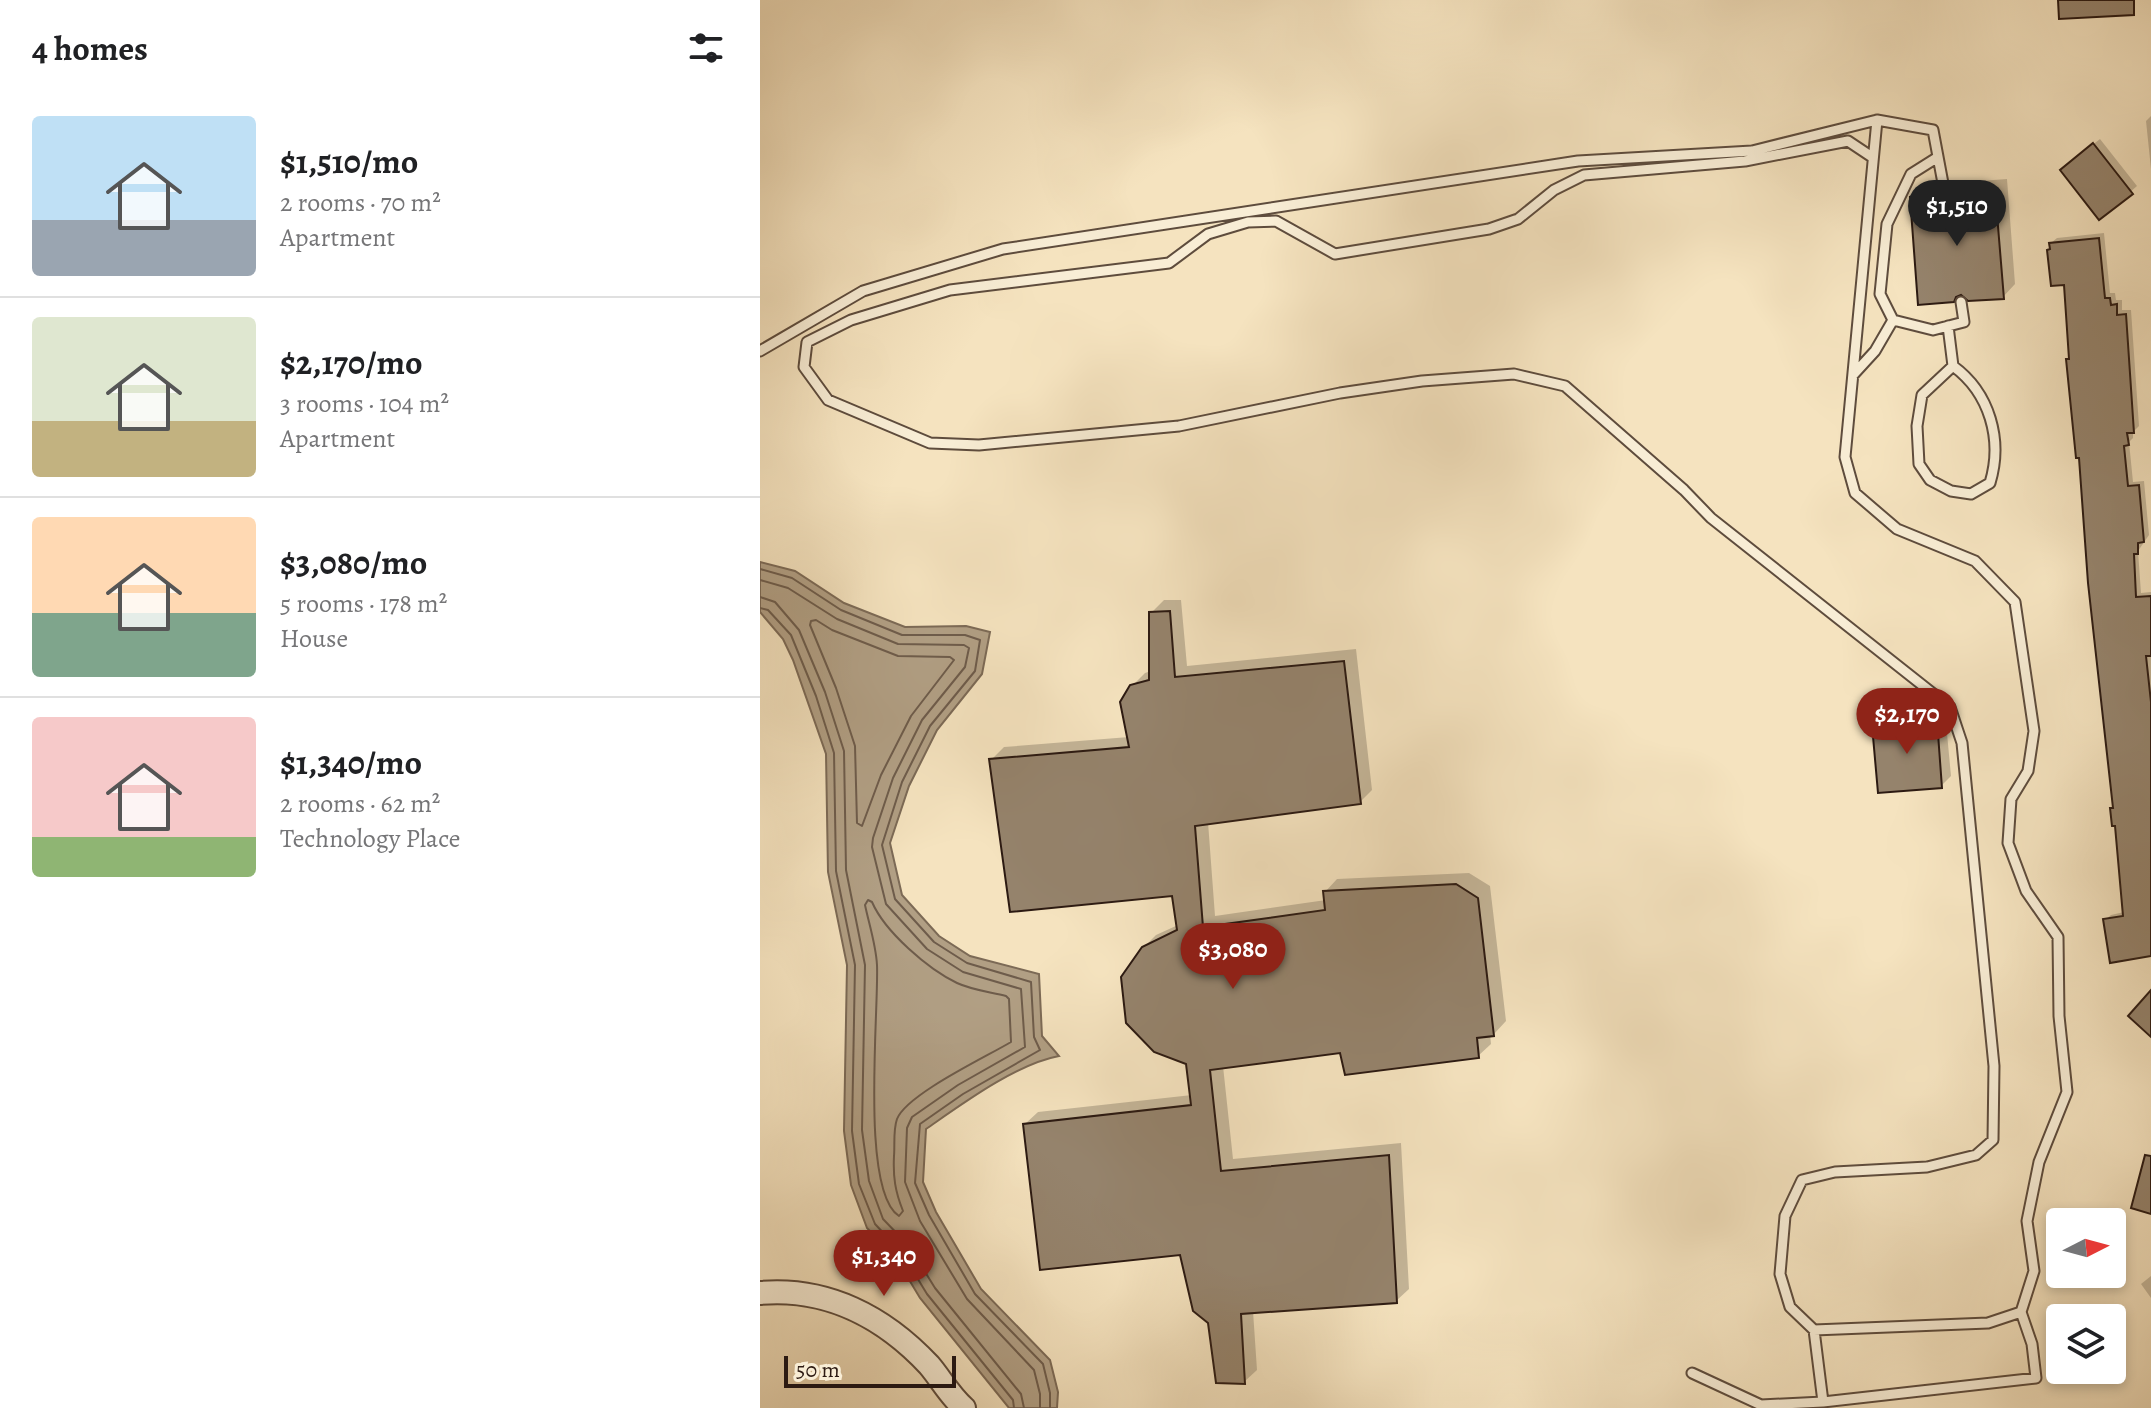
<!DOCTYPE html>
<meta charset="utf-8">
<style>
body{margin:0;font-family:Alegreya,serif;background:#f2f2f2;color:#202124;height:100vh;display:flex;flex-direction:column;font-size:30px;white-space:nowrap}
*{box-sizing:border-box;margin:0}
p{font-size:26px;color:#757577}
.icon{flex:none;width:44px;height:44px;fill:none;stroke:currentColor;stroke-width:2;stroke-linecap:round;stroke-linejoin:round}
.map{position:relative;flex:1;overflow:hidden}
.details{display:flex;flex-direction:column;background:#fff;width:760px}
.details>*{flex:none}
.needle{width:52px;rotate:84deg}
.fabs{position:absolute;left:1286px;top:1208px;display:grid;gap:16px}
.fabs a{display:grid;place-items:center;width:80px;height:80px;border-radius:8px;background:#fff;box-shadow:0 4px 12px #0003;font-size:40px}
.scale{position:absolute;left:24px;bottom:20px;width:172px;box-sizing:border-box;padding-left:8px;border:4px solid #2c1a12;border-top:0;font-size:22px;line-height:28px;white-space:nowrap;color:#2c1a12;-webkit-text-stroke:6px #f8edd5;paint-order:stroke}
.price{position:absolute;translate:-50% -68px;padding:0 18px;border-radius:28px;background:#8f2418;color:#fff;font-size:26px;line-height:52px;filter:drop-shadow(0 2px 4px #0008)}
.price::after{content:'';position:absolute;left:50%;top:48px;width:24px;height:18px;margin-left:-12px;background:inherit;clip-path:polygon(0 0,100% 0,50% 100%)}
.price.on{background:#222;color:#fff}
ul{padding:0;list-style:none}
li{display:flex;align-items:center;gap:24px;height:200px;padding:0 32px}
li+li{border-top:2px solid #e0e0e0}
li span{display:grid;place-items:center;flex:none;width:224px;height:160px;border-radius:8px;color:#555}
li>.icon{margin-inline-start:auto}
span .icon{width:96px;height:96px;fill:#fffc;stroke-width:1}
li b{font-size:34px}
h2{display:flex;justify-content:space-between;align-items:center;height:96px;padding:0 32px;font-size:34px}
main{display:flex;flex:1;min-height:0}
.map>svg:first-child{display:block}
</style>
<main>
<section class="details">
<h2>4 homes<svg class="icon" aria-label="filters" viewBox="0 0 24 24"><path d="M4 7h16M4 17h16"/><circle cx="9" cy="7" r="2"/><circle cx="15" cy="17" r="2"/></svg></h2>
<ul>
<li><span style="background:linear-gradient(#bfe0f5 65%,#9aa5b1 0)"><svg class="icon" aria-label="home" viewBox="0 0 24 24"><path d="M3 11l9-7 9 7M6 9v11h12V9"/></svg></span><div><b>$1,510/mo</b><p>2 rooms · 70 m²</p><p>Apartment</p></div></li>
<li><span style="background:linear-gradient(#dfe7d0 65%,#c2b280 0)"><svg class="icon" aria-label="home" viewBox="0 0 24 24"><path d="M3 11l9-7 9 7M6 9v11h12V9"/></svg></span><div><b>$2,170/mo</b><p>3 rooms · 104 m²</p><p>Apartment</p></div></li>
<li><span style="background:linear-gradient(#ffd9b3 60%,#7fa58c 0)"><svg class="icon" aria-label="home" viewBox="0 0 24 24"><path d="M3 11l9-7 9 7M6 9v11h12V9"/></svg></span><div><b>$3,080/mo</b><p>5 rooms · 178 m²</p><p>House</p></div></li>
<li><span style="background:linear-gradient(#f6c9c9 75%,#8fb573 0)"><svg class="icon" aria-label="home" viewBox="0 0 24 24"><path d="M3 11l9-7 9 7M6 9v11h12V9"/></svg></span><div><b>$1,340/mo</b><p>2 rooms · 62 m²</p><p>Technology Place</p></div></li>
</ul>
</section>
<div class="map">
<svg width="1391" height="1408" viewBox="0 0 1391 1408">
<rect width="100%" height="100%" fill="#f5e3bf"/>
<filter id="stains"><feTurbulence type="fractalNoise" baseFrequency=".0025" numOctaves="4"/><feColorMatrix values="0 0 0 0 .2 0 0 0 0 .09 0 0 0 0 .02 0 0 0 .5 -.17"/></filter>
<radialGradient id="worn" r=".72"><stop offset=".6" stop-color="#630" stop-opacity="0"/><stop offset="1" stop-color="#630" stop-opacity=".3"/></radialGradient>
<path fill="#b19f84" stroke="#7c6a56" stroke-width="2" d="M 0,562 L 35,571 L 84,603 L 145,627 L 206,626 L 230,632 L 222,674 L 177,730 L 149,786 L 130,843 L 142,895 L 179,936 L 210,956 L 279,974 L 282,1036 L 299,1056 C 256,1064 202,1104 166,1129 L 163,1182 L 176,1212 L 221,1289 L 290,1360 L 298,1392 L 297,1408 L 249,1408 L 160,1298 L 136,1258 L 107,1228 L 91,1185 L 84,1131 L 87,965 L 68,872 L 66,754 L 33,660 L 23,639 L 0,612 Z"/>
<path fill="#0003" d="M 1391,116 L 1391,169 L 1386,121 Z
M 1340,139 L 1377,186 L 1340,218 L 1308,164 Z
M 1247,179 L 1255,284 L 1243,297 L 1201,292 L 1193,300 L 1152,197 L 1164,185 L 1190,183 L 1192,187 L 1199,190 L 1207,182 Z
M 1344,233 L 1350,293 L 1355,293 L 1356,300 L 1362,300 L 1362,310 L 1371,310 L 1379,426 L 1373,432 L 1373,438 L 1369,442 L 1373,482 L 1384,481 L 1389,535 L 1378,551 L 1381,593 L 1391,592 L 1391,954 L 1345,920 L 1351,915 L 1364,912 L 1347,734 L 1345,734 L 1306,283 L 1291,243 L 1297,238 Z
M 404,600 L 421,600 L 427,666 L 596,649 L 612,790 L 600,802 L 448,822 L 455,916 L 566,900 L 565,892 L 577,879 L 709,873 L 730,886 L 746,1021 L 734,1034 L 730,1034 L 731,1044 L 718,1056 L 581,1051 L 463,1066 L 473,1159 L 641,1143 L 649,1289 L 636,1301 L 493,1311 L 497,1370 L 484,1382 L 450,1322 L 422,1253 L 265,1124 L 278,1112 L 432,1095 L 428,1062 L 383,948 L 396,935 L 418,925 L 414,894 L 232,759 L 244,747 L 369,737 L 372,686 L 385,673 L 391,671 L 391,613 Z
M 1185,712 L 1191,776 L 1181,786 L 1115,726 L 1124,717 Z
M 1391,1276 L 1391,1298 L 1381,1284 Z"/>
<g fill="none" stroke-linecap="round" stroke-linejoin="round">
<path stroke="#6e5c4b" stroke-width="2" d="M 0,569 L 32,578 L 81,610 L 142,635 L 205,635 L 220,640 L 215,671 L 170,726 L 142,782 L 122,845 L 135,899 L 174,942 L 207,963 L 271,982 L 274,1037 L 280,1050 L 203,1094 L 160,1124 L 155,1183 L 169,1215 L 215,1294 L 283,1364 L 290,1393 L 290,1408
M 0,580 L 28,588 L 77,619 L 138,644 L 204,645 L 209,648 L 205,667 L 162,720 L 133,778 L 113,838 L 112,847 L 126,904 L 167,949 L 203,972 L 261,989 L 265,1047 L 198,1085 L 152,1117 L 147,1128 L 145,1182 L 160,1221 L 207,1299 L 274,1370 L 280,1394 L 280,1408
M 0,597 L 15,602 L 39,630 L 65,692 L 84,751 L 86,870 L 105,965 L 102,1130 L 109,1181 L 123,1219 L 149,1246 L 175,1288 L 261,1394 L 264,1408
M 0,608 L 8,610 L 31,635 L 56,696 L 74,753 L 76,871 L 95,965 L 92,1131 L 99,1184 L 115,1224 L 142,1253 L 167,1294 L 253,1400 L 254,1408
M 56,620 L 72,630 L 138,656 L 190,657 L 194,660 L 151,716 L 121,775 L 102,826 L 97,823 L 95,746 L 76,688 L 50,625 L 51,621 Z
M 108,900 L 112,902 C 125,932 168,969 197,983 C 212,990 230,992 246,996 L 249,999 L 251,1042 C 226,1057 147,1094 137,1119 C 133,1130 135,1144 134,1156 C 133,1177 135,1191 143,1211 L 139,1216 C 100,1191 119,1011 117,965 C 116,945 109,924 105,905 Z"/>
</g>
<path fill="#95836c" stroke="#2c1a12" stroke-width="2" d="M 1298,0 L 1374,0 L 1374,15 L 1299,19 Z
M 1333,143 L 1373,194 L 1339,220 L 1300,170 Z
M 1235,190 L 1244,299 L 1208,301 L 1201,295 L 1196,297 L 1194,302 L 1158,305 L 1150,197 L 1177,194 L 1180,199 L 1186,201 L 1190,199 L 1192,193 Z
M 1339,238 L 1345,298 L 1350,298 L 1351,305 L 1357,304 L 1357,315 L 1366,314 L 1374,433 L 1367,433 L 1369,445 L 1364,446 L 1368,486 L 1379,485 L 1384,542 L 1378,543 L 1378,554 L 1374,554 L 1376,597 L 1391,596 L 1391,656 L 1386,656 L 1391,702 L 1391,956 L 1350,963 L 1343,919 L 1363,916 L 1355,826 L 1352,826 L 1350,808 L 1353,808 L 1328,583 L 1319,458 L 1316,458 L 1306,359 L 1309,359 L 1304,285 L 1291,286 L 1287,250 L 1290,249 L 1289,243 Z
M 410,611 L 415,677 L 584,661 L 601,804 L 435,826 L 443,927 L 565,910 L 563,891 L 696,884 L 718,898 L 734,1036 L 717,1038 L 719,1058 L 585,1075 L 580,1053 L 450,1070 L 461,1171 L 629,1155 L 637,1303 L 481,1314 L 485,1384 L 456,1383 L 448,1323 L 433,1311 L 420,1255 L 280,1270 L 263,1124 L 431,1105 L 426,1064 L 394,1052 L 366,1023 L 361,977 L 382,947 L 417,930 L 412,896 L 250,912 L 229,759 L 369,747 L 360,702 L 370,685 L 389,680 L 389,612 Z
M 1177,720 L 1182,788 L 1118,793 L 1112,725 Z
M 1391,990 L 1391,1037 L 1368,1016 Z
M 1385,1155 L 1391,1156 L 1391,1214 L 1371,1208 Z"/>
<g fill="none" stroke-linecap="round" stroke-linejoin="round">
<g stroke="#5e4c3d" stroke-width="13">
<path id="service" d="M 1178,157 L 1151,174 L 1127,224 L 1120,294 L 1133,320 L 1173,330 L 1204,322 L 1201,302
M 1188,326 L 1193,366 L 1162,395 L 1157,426 L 1159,464 L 1170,480 L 1191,491 L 1211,494 L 1230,483 C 1243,440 1230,393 1193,366
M 0,351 L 103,291 L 243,249 L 818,161 L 992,151 L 1117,120 L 1173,130 L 1185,194
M 1093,375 L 1115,351 L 1133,320
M 1054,1330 L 1030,1307 L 1020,1274 L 1025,1216 L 1042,1180 L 1075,1172 L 1167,1167 L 1216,1155 L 1233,1140 L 1234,1066 L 1202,743 L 1190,707 L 951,518 L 924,490 L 805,386 L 754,374 L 662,381 L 580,393 L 419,426 L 219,445 L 170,443 L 68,400 L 44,367 L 47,342 L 91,320 L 190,290 L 409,263 L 448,234 L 488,222 L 516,221 L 575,254 L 729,229 L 758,219 L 794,190 L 824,175 L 985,161 L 1088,141 L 1112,157
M 932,1373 L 1001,1405 L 1063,1402 L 1276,1378 L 1272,1344 L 1261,1312 L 1274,1271 L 1267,1221 L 1279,1162 L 1307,1092 L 1299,1016 L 1298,937 L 1266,891 L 1248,843 L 1251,799 L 1268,771 L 1274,731 L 1255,602 L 1215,561 L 1137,529 L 1095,493 L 1085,457 L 1117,120
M 1063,1402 L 1054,1330 L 1228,1323 L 1261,1312"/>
</g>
<g stroke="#5e4c3d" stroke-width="26">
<path id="tertiary" d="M 0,1293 C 67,1287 124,1317 169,1365 C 181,1379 190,1396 204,1408"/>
</g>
<use href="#service" stroke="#f8edd5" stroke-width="9"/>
<use href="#tertiary" stroke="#f8edd5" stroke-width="22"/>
</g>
<rect width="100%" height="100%" filter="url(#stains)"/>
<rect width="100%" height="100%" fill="url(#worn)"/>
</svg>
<div class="fabs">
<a><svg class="needle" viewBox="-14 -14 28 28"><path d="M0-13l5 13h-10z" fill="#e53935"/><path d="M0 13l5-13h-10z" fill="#757577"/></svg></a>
<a><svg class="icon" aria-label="layers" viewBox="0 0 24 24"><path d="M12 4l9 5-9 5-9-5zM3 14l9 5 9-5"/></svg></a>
</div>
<div class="scale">50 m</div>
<b class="price on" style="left:1197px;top:248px">$1,510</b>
<b class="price" style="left:1147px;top:756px">$2,170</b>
<b class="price" style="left:473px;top:991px">$3,080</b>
<b class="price" style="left:124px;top:1298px">$1,340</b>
</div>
</main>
